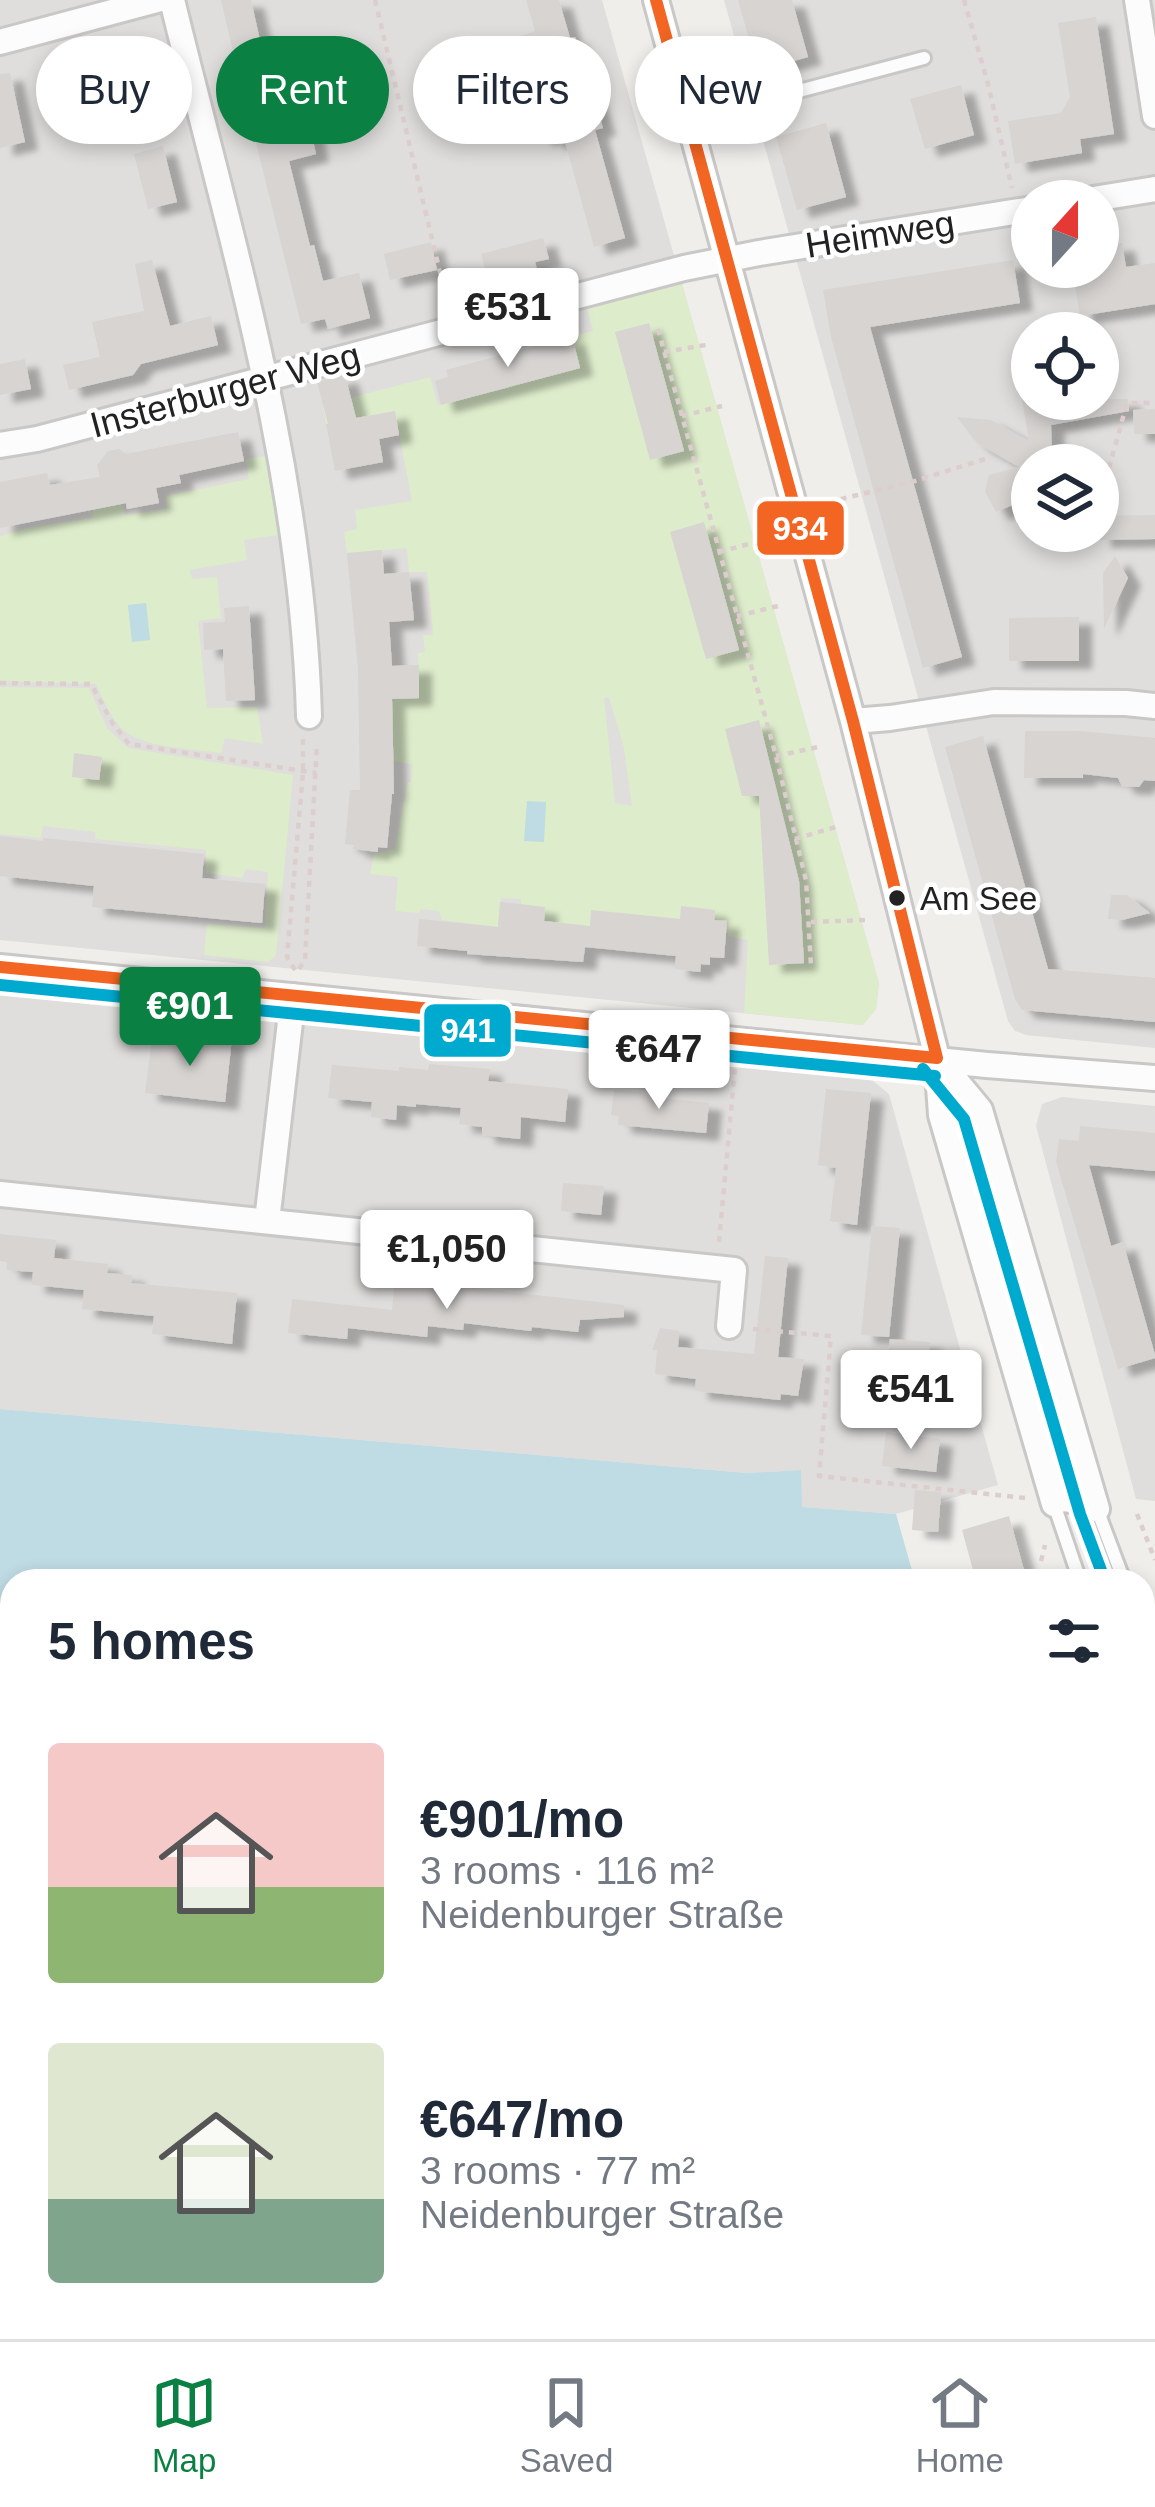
<!DOCTYPE html>
<meta charset="utf-8">
<style>
body{margin:0;font-family:Arial,sans-serif;background:#f2f2f3;color:#1f2937;height:100vh;display:flex;flex-direction:column;font-size:45px;white-space:nowrap}
*{box-sizing:border-box;margin:0}
p{font-size:39px;color:#747a83}
.icon{flex:none;width:66px;height:66px;fill:none;stroke:currentColor;stroke-width:2;stroke-linecap:round;stroke-linejoin:round}
.map{position:relative;flex:1;overflow:hidden}
.side{position:absolute;left:0px;top:1569px;width:1155px;height:771px;display:flex;flex-direction:column;background:#fff;border-radius:36px 36px 0 0;box-shadow:0 6px 18px #0003}
.side>*{flex:none}
.hud{position:absolute;left:36px;top:36px;width:1083px;height:108px;display:flex;gap:24px}
.needle{width:78px;rotate:21deg}
.tools{position:absolute;left:1011px;top:180px;display:grid;gap:24px}
.tools a{display:grid;place-items:center;width:108px;height:108px;border-radius:50%;background:#fff;box-shadow:0 6px 18px #0003;font-size:60px}
.price{position:absolute;translate:-50% -102px;padding:0 27px;border-radius:12px;background:#fff;color:#222;font-size:39px;line-height:78px;filter:drop-shadow(0 3px 6px #0008)}
.price::after{content:'';position:absolute;left:50%;top:72px;width:36px;height:27px;margin-left:-18px;background:inherit;clip-path:polygon(0 0,100% 0,50% 100%)}
.price.selected{background:#0b8043;color:#fff}
ul{padding:0;list-style:none}
li{display:flex;align-items:center;gap:36px;height:300px;padding:0 48px}
li span{display:grid;place-items:center;flex:none;width:336px;height:240px;border-radius:12px;color:#555}
li>.icon{margin-inline-start:auto}
span .icon{width:144px;height:144px;fill:#fffc;stroke-width:1}
li b{font-size:51px}
h2{display:flex;justify-content:space-between;align-items:center;height:144px;padding:0 48px;font-size:51px}
.chip{padding:0 42px;border-radius:54px;background:#fff;box-shadow:0 6px 18px #0003;font-size:42px;line-height:108px}
.chip.selected{background:#0b8043;color:#fff}
.tabs{display:flex;justify-content:space-around;align-items:center;height:168px;border-top:3px solid #e0e1e3;background:#fff;font-size:33px;color:#747a83}
.tabs a{display:grid;justify-items:center;gap:6px}
.tabs .selected{color:#0b8043}
.map>svg:first-child{display:block}
</style>
<div class="map">
<svg width="1155" height="2339" viewBox="0 0 1155 2339">
<defs>
<filter id="shadow"><feDropShadow dx="13" dy="8" stdDeviation="3" flood-color="#0004"/></filter>
</defs>
<rect width="100%" height="100%" fill="#f0eeeb"/>
<path fill="#dfdedc" fill-rule="evenodd" d="M 0,0 L 602,0 L 879,983 L 876,1009 L 863,1025 L 0,940 Z
M 724,0 L 1155,0 L 1155,1048 L 1026,1035 L 1015,1031 L 1008,1021 ZM 1032,201 L 1098,201 L 1098,267 L 1032,267 ZM 1032,333 L 1098,333 L 1098,399 L 1032,399 ZM 1032,465 L 1098,465 L 1098,531 L 1032,531 Z
M 0,993 L 872,1080 L 889,1094 L 998,1485 L 896,1514 L 801,1507 L 801,1470 L 747,1473 L 0,1409 Z
M 1062,1097 L 1155,1106 L 1155,1501 L 1136,1499 L 1036,1126 L 1042,1104 Z"/>
<path fill="#ddeccb" fill-rule="evenodd" d="M 682,284 L 879,983 L 876,1009 L 863,1025 L 744,1013 L 748,940 L 728,936 L 727,921 L 714,920 L 714,910 L 682,906 L 680,923 L 623,914 L 619,950 L 603,945 L 604,928 L 568,924 L 543,925 L 544,907 L 521,904 L 521,899 L 501,898 L 498,927 L 442,920 L 439,911 L 421,909 L 419,913 L 395,911 L 398,877 L 370,874 L 374,854 L 395,849 L 408,782 L 411,782 L 412,764 L 392,761 L 392,699 L 419,697 L 418,653 L 425,652 L 423,635 L 433,635 L 427,572 L 409,572 L 407,548 L 347,553 L 344,532 L 357,529 L 355,510 L 412,501 L 395,412 L 326,424 L 323,405 L 430,377 L 438,405 L 579,368 L 572,336 L 593,331 L 587,309 ZM 609,697 L 624,748 L 632,806 L 615,803 L 604,698 Z
M 266,456 L 279,535 L 244,540 L 247,560 L 190,570 L 192,579 L 217,577 L 221,618 L 198,621 L 207,708 L 257,707 L 263,744 L 225,738 L 221,753 C 193,749 139,748 120,727 C 109,715 103,698 96,684 L 0,681 L 0,536 L 28,528 L 93,518 L 92,502 L 121,498 L 125,515 L 167,509 L 166,496 L 249,479 L 246,459 Z
M 0,687 L 89,688 L 107,728 L 128,748 L 293,775 L 276,955 L 268,962 L 204,955 L 207,924 L 265,928 L 268,872 L 245,869 L 243,878 L 206,873 L 206,850 L 95,839 L 95,832 L 43,826 L 41,838 L 0,834 Z"/>
<path fill="#e0dfde" d="M 1155,1989 L 1155,2189 L 1143,2146 L 1143,1992 Z"/>
<path fill="#bfdbe3" d="M 146,603 L 150,640 L 132,642 L 128,605 Z
M 527,801 L 546,802 L 544,842 L 524,841 Z
M 0,1409 L 747,1473 L 801,1470 L 802,1507 L 896,1514 L 915,1581 L 12,1581 L 12,2328 L 1112,2328 L 1116,2339 L 0,2339 Z"/>
<path fill="#d7d4d2" filter="url(#shadow)" d="M 221,0 L 251,0 L 268,76 L 240,82 Z
M 526,0 L 559,0 L 570,38 L 575,37 L 603,128 L 595,130 L 625,238 L 594,247 L 564,138 L 552,142 L 550,135 L 540,138 L 517,53 L 526,50 L 521,36 L 535,31 Z
M 738,0 L 792,0 L 808,57 L 758,71 Z
M 1096,17 L 1114,134 L 1080,139 L 1082,153 L 1015,164 L 1008,121 L 1061,113 L 1070,97 L 1058,23 Z
M 142,64 L 153,104 L 90,116 L 80,78 Z
M 10,73 L 25,142 L 0,148 L 0,74 Z
M 961,85 L 974,135 L 925,149 L 910,99 Z
M 306,108 L 316,154 L 289,161 L 310,246 L 314,245 L 323,281 L 359,273 L 370,318 L 328,329 L 325,319 L 301,324 L 251,123 Z
M 826,123 L 846,197 L 797,210 L 776,137 Z
M 163,146 L 177,202 L 148,209 L 134,154 Z
M 543,238 L 549,259 L 535,262 L 539,277 L 491,289 L 481,254 Z
M 431,242 L 437,270 L 390,280 L 384,254 Z
M 1122,243 L 1126,267 L 1155,263 L 1155,304 L 1080,316 L 1072,267 L 1098,267 L 1098,246 Z
M 152,260 L 170,326 L 211,316 L 218,345 L 141,364 L 133,375 L 69,390 L 63,365 L 100,357 L 92,322 L 144,311 L 135,264 Z
M 1013,260 L 1020,303 L 870,327 L 962,657 L 923,668 L 831,337 L 823,290 Z
M 649,323 L 684,451 L 650,460 L 615,332 Z
M 572,336 L 580,368 L 441,405 L 435,381 L 448,377 L 446,370 Z
M 25,359 L 31,389 L 0,395 L 0,364 Z
M 345,375 L 356,418 L 395,411 L 399,435 L 379,439 L 383,462 L 335,471 L 326,424 L 328,424 L 317,382 Z
M 1022,399 L 1128,399 L 1129,411 L 1051,425 L 1052,454 L 1071,465 L 1032,465 L 1032,497 L 996,512 L 985,492 L 989,475 L 1019,467 L 977,443 L 957,417 L 991,420 L 1029,441 Z
M 1155,409 L 1155,434 L 1134,434 L 1133,410 Z
M 238,432 L 244,461 L 179,475 L 181,483 L 156,488 L 159,503 L 127,509 L 126,503 L 0,528 L 0,482 L 47,473 L 50,485 L 100,477 L 97,465 L 108,451 L 119,449 L 126,454 Z
M 1155,515 L 1155,539 L 1098,540 L 1098,516 Z
M 704,522 L 739,650 L 706,659 L 670,532 Z
M 382,550 L 384,574 L 409,572 L 414,620 L 389,622 L 392,666 L 419,665 L 419,698 L 392,699 L 394,794 L 392,794 L 387,848 L 378,847 L 378,852 L 353,849 L 354,845 L 345,844 L 350,790 L 360,790 L 358,669 L 347,553 Z
M 1115,556 L 1128,578 L 1104,629 L 1103,573 Z
M 249,606 L 255,700 L 226,701 L 223,649 L 204,650 L 203,623 L 225,622 L 224,608 Z
M 1079,617 L 1079,661 L 1009,661 L 1009,618 Z
M 759,720 L 799,881 L 804,963 L 769,965 L 759,796 L 742,796 L 725,729 Z
M 1025,731 L 1078,731 L 1155,738 L 1155,781 L 1144,780 L 1139,787 L 1122,786 L 1118,778 L 1083,774 L 1083,778 L 1024,778 Z
M 983,736 L 1048,969 L 1155,978 L 1155,1022 L 1022,1010 L 1015,999 L 945,747 Z
M 74,753 L 102,757 L 99,780 L 72,777 Z
M 0,836 L 43,841 L 43,838 L 204,854 L 202,878 L 265,884 L 262,923 L 92,907 L 94,886 L 0,876 Z
M 1111,895 L 1127,895 L 1150,913 L 1122,920 L 1108,919 Z
M 500,902 L 545,907 L 544,921 L 590,926 L 591,910 L 680,919 L 681,906 L 715,910 L 714,920 L 727,921 L 724,958 L 710,957 L 710,965 L 701,964 L 700,972 L 675,969 L 676,956 L 585,947 L 583,962 L 467,954 L 467,951 L 417,946 L 419,919 L 498,927 Z
M 210,1035 L 232,1038 L 225,1102 L 145,1093 L 152,1039 L 209,1045 Z
M 429,1064 L 490,1069 L 488,1081 L 568,1089 L 565,1122 L 521,1117 L 520,1139 L 482,1135 L 482,1127 L 459,1124 L 461,1108 L 416,1104 L 416,1107 L 397,1105 L 396,1120 L 371,1117 L 372,1102 L 328,1098 L 332,1065 L 399,1071 L 399,1067 L 428,1070 Z
M 826,1089 L 871,1093 L 857,1225 L 830,1221 L 836,1168 L 818,1165 Z
M 614,1090 L 642,1092 L 641,1096 L 709,1103 L 706,1133 L 618,1125 L 619,1116 L 611,1115 Z
M 1080,1126 L 1155,1133 L 1155,1171 L 1089,1165 L 1111,1246 L 1123,1242 L 1155,1355 L 1155,1358 L 1118,1369 L 1056,1162 L 1059,1139 L 1079,1141 Z
M 563,1183 L 604,1186 L 601,1215 L 561,1211 Z
M 872,1226 L 900,1228 L 889,1337 L 861,1335 Z
M 0,1234 L 56,1240 L 54,1258 L 108,1264 L 107,1273 L 132,1275 L 131,1283 L 237,1293 L 232,1344 L 152,1334 L 154,1316 L 82,1309 L 84,1290 L 32,1285 L 33,1272 L 7,1270 L 7,1262 L 0,1261 Z
M 765,1256 L 788,1258 L 778,1357 L 804,1359 L 798,1396 L 781,1394 L 780,1400 L 695,1391 L 696,1379 L 655,1374 L 657,1350 L 652,1350 L 660,1328 L 679,1331 L 678,1347 L 754,1354 Z
M 395,1279 L 624,1305 L 624,1317 L 580,1320 L 578,1332 L 532,1327 L 531,1331 L 464,1323 L 463,1330 L 428,1326 L 427,1337 L 348,1328 L 347,1339 L 288,1333 L 292,1299 L 392,1310 Z
M 890,1339 L 930,1342 L 927,1394 L 883,1390 Z
M 886,1432 L 940,1439 L 936,1472 L 882,1466 Z
M 915,1490 L 941,1492 L 938,1532 L 912,1530 Z
M 1009,1516 L 1027,1581 L 976,1581 L 962,1530 Z"/>
<g fill="none" stroke-linecap="round" stroke-linejoin="round">
<g stroke="#c9c8c7" stroke-width="18">
<path id="service" d="M 689,120 L 924,58
M 1080,1581 L 1054,1504 L 1097,1509 L 1124,1581
M 1143,1632 L 1155,1664
M 1143,1770 L 1155,1807"/>
</g>
<g stroke="#c9c8c7" stroke-width="30">
<path id="minor" d="M 172,0 C 230,237 302,470 309,716
M 656,0 L 853,721 L 937,1058 L 941,1115 L 1054,1504
M 1137,0 L 1155,116
M 0,42 L 157,0
M 1081,201 L 1155,189
M 0,445 L 37,439 L 684,268 L 759,253 L 1032,209
M 853,721 L 890,718 L 994,702 L 1126,703 L 1155,706
M 0,967 L 987,1065 L 1155,1078
M 937,1058 L 980,1110 L 1097,1509
M 0,1194 L 734,1270 L 729,1326
M 267,1221 L 293,996"/>
</g>
<path stroke="#dccecd" stroke-width="4.5" stroke-dasharray="6 6" stroke-linecap="butt" d="M 375,0 L 448,306
M 964,0 L 988,84 L 1012,188
M 658,329 L 776,756 L 806,880 L 811,966
M 664,352 L 706,345
M 682,416 L 722,406
M 1109,468 L 1127,403 L 1155,403
M 829,502 L 915,481 L 985,459
M 719,552 L 760,541
M 737,616 L 778,606
M 0,683 L 91,684 L 113,724 L 129,744 L 316,773
M 776,756 L 818,747
M 795,839 L 839,826
M 811,922 L 865,920
M 299,969 L 305,960 L 317,743
M 295,970 L 287,957 L 303,772 L 303,738
M 719,1242 L 735,1068
M 753,1329 L 831,1336 L 819,1476 L 1025,1498
M 1137,1514 L 1155,1560
M 1041,1561 L 1045,1545
M 1143,2262 L 1155,2299"/>
<use href="#service" stroke="#fdfcfc" stroke-width="12"/>
<use href="#minor" stroke="#fdfcfc" stroke-width="24"/>
<g stroke="#fff" stroke-width="21">
<path id="bus-1" d="M 656,0 L 853,721 L 937,1058
M 0,967 L 937,1058"/>
</g>
<g stroke="#fff" stroke-width="21">
<path id="bus-2" d="M 0,985 L 935,1076
M 923,1069 L 964,1119 L 1080,1514 L 1105,1581"/>
</g>
<use href="#bus-1" stroke="#f26522" stroke-width="12"/>
<use href="#bus-2" stroke="#00a9ce" stroke-width="12"/>
</g>
<circle fill="#222" stroke="#fff" stroke-width="4.5" cx="897" cy="898" r="10"/>
<g text-anchor="middle" dominant-baseline="central" stroke-width="9" stroke-linejoin="round" paint-order="stroke">
<g font-size="33" fill="#222" stroke="#fff" text-anchor="start">
<text x="920" y="898">Am See</text>
</g>
<g font-size="36" fill="#222" stroke="#fff">
<text transform="translate(880 234) rotate(-9)">Heimweg</text>
<text transform="translate(225 390) rotate(-15)">Insterburger Weg</text>
</g>
</g>
<g stroke="#fff" stroke-width="4.5">
<rect x="755" y="499" width="91" height="58" rx="12" fill="#f26522"/>
<rect x="422" y="1002" width="91" height="57" rx="12" fill="#00a9ce"/>
</g>
<g font-size="33" text-anchor="middle" font-weight="bold" fill="#fff">
<text x="800" y="540">934</text>
<text x="468" y="1042">941</text>
</g>
</svg>
<div class="tools">
<a><svg class="needle" viewBox="-14 -14 28 28"><path d="M0-13l5 13h-10z" fill="#e53935"/><path d="M0 13l5-13h-10z" fill="#747a83"/></svg></a>
<a><svg class="icon" aria-label="locate" viewBox="0 0 24 24"><circle cx="12" cy="12" r="6"/><path d="M12 2v4M12 18v4M2 12h4M18 12h4"/></svg></a>
<a><svg class="icon" aria-label="layers" viewBox="0 0 24 24"><path d="M12 4l9 5-9 5-9-5zM3 14l9 5 9-5"/></svg></a>
</div>
<b class="price" style="left:508px;top:370px">€531</b>
<b class="price selected" style="left:190px;top:1069px">€901</b>
<b class="price" style="left:659px;top:1112px">€647</b>
<b class="price" style="left:447px;top:1312px">€1,050</b>
<b class="price" style="left:911px;top:1452px">€541</b>
<div class="hud">
<a class="chip">Buy</a>
<a class="chip selected">Rent</a>
<a class="chip">Filters</a>
<a class="chip">New</a>
</div>
<section class="side">
<h2>5 homes<svg class="icon" aria-label="filters" viewBox="0 0 24 24"><path d="M4 7h16M4 17h16"/><circle cx="9" cy="7" r="2"/><circle cx="15" cy="17" r="2"/></svg></h2>
<ul>
<li><span style="background:linear-gradient(#f6c9c9 60%,#8fb573 0)"><svg class="icon" aria-label="home" viewBox="0 0 24 24"><path d="M3 11l9-7 9 7M6 9v11h12V9"/></svg></span><div><b>€901/mo</b><p>3 rooms · 116 m²</p><p>Neidenburger Straße</p></div></li>
<li><span style="background:linear-gradient(#dfe7d0 65%,#7fa58c 0)"><svg class="icon" aria-label="home" viewBox="0 0 24 24"><path d="M3 11l9-7 9 7M6 9v11h12V9"/></svg></span><div><b>€647/mo</b><p>3 rooms · 77 m²</p><p>Neidenburger Straße</p></div></li>
</ul>
</section>
</div>
<nav class="tabs">
<a class="selected"><svg class="icon" aria-label="map" viewBox="0 0 24 24"><path d="M3 6l6-2 6 2 6-2v14l-6 2-6-2-6 2zM9 4v14M15 6v14"/></svg>Map</a>
<a><svg class="icon" aria-label="saved" viewBox="0 0 24 24"><path d="M7 4h10v16l-5-4-5 4z"/></svg>Saved</a>
<a><svg class="icon" aria-label="home" viewBox="0 0 24 24"><path d="M3 11l9-7 9 7M6 9v11h12V9"/></svg>Home</a>
</nav>
